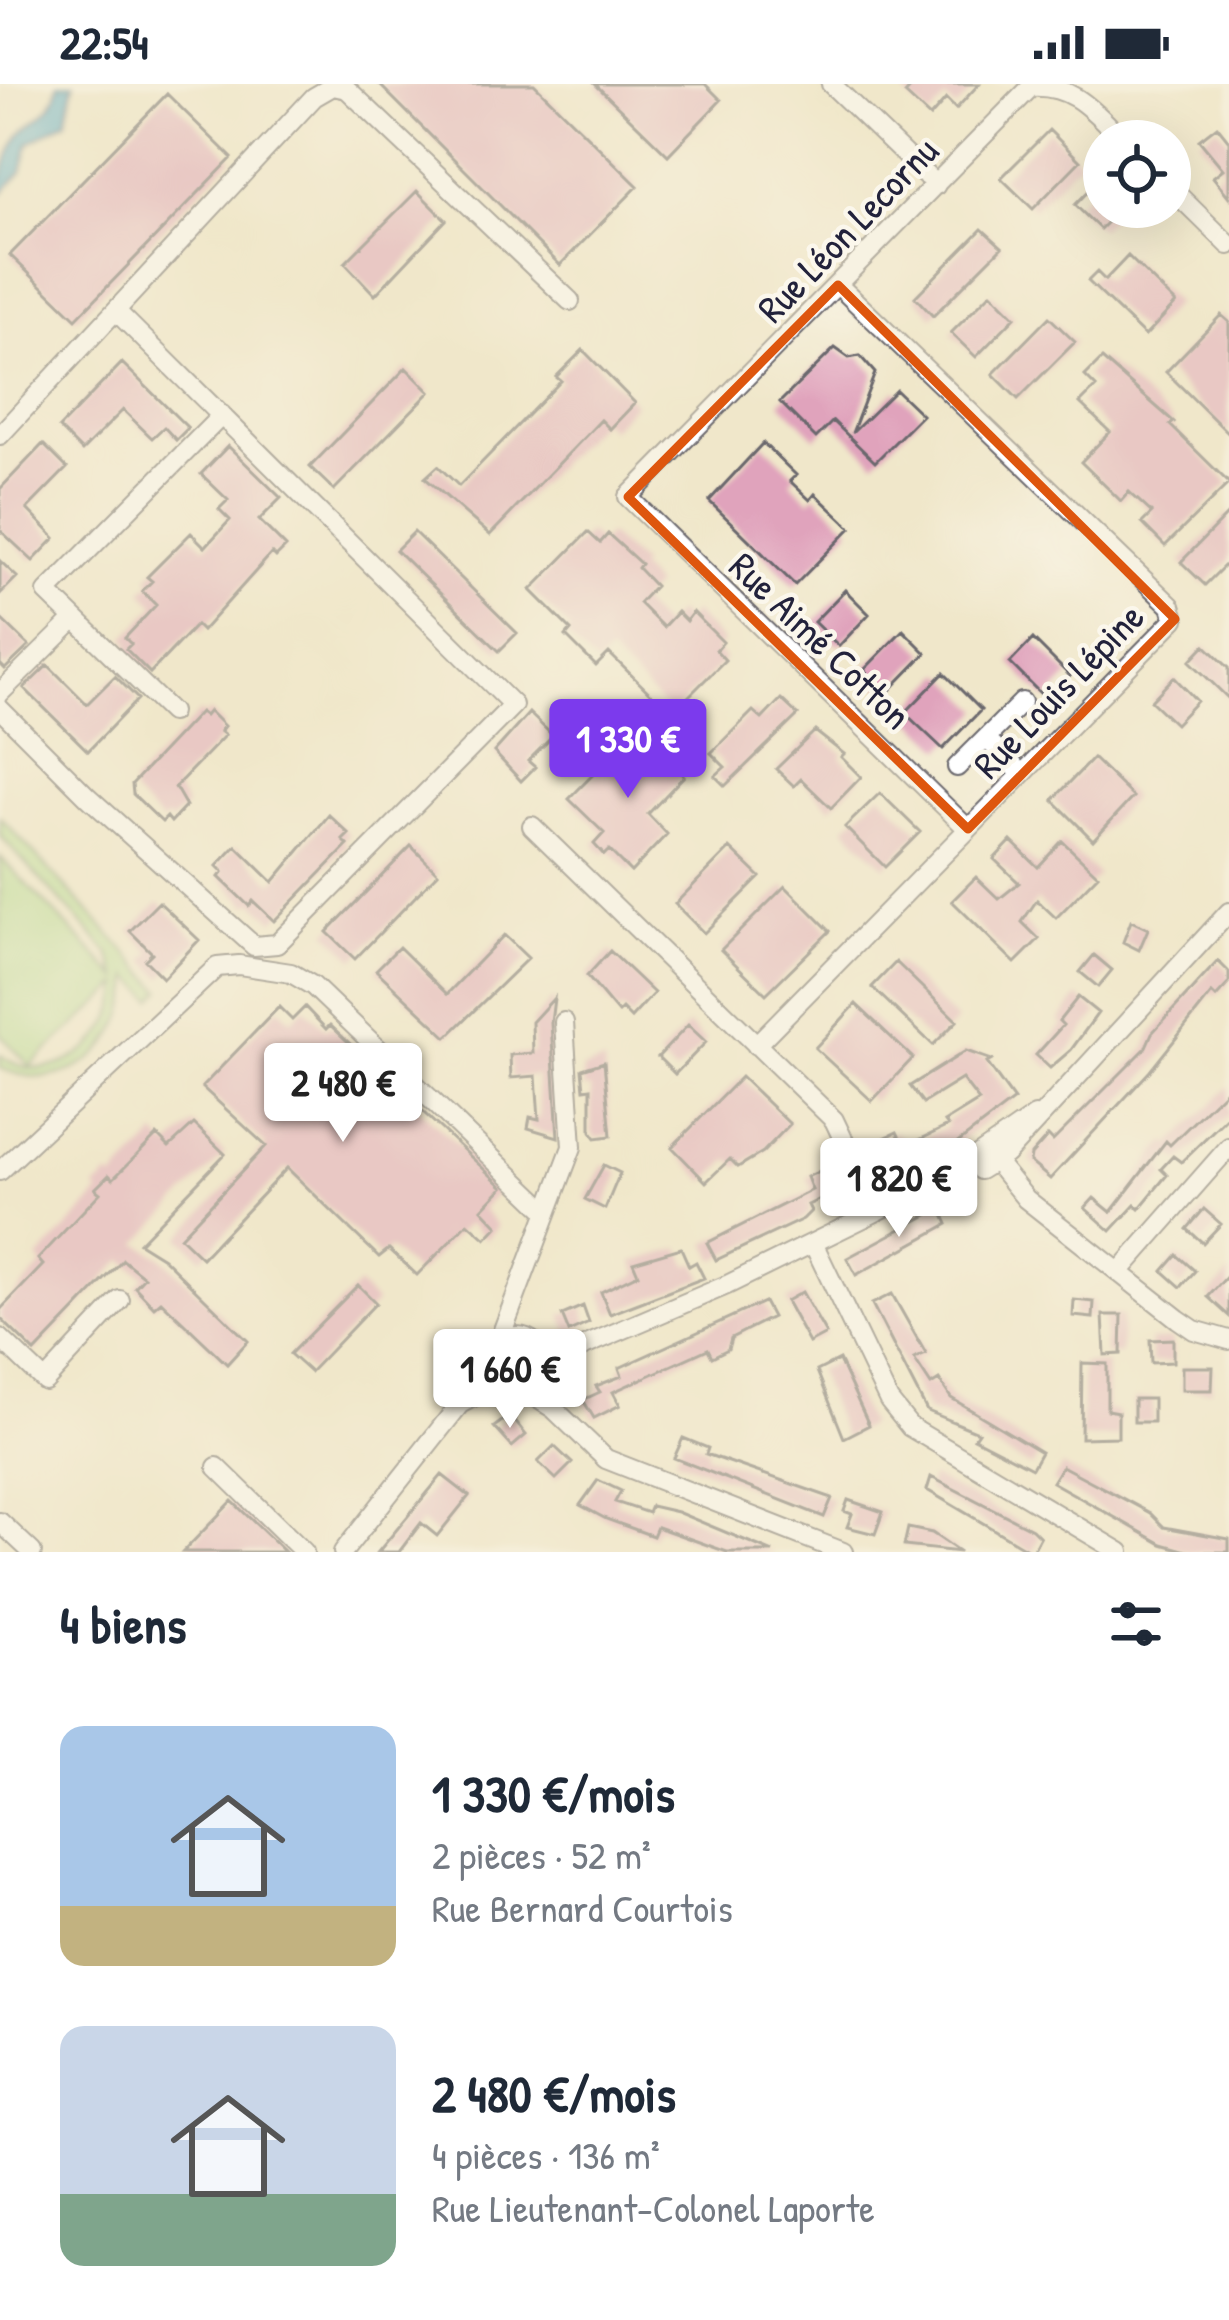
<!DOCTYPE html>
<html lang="fr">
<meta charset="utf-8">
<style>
body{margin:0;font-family:"Patrick Hand",sans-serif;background:#f6f6f7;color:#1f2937;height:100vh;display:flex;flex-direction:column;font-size:45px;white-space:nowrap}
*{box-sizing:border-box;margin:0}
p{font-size:39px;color:#747a83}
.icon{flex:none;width:66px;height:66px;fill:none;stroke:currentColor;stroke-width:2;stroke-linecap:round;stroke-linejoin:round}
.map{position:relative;height:1468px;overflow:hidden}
.side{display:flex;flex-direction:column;background:#fff;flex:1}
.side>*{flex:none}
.fabs{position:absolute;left:1083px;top:36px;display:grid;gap:24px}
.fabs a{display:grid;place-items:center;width:108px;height:108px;border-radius:50%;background:#fff;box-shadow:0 12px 48px #0002;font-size:60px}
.price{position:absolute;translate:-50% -102px;padding:0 27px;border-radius:12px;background:#fff;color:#222;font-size:39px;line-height:78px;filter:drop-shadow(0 3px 6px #0008)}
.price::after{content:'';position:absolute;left:50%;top:72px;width:36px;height:27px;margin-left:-18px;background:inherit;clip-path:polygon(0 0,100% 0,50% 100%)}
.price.active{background:#7c3aed;color:#fff}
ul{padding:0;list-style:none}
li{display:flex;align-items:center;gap:36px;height:300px;padding:0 60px}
li span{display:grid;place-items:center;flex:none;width:336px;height:240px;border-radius:24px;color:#555}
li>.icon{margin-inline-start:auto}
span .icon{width:144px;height:144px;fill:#fffc;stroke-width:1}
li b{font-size:51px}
h2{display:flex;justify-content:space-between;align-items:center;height:144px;padding:0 60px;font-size:51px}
.status{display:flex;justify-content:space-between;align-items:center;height:84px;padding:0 60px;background:#fff;direction:ltr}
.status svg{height:33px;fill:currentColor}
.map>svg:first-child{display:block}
</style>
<div class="status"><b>22:54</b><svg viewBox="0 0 49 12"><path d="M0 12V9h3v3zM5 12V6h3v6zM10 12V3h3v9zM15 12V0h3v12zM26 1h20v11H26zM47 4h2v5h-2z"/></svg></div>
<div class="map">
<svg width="1229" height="1468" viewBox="0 0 1229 1468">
<rect width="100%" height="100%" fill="#fbf7ec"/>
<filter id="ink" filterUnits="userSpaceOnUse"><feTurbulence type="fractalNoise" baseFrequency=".00833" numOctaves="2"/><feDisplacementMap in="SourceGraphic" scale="24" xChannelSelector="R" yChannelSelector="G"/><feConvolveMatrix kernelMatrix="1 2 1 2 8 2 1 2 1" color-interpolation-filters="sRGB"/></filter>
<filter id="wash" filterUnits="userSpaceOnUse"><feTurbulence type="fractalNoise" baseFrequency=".004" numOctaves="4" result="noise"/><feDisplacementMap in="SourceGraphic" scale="48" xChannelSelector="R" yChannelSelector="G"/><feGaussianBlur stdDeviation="2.7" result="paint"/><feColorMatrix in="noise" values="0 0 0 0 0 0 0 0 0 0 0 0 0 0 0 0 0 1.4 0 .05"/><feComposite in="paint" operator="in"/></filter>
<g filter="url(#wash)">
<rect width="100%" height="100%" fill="#f0e7ca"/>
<path fill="#a9d886" stroke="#667d60" stroke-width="3" d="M 0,733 L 162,906 L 153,915 L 131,893 C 130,961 67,1015 0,984 L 0,971 C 50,1009 119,957 120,901 L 30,982 L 0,950 L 0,773 L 120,896 L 109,869 L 0,752 Z"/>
<path fill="#4ba5c9" stroke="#366482" stroke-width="3" d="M 58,0 L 74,0 L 66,37 L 29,59 L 22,88 L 0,112 C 0,96 8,69 17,55 C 32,31 54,33 58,0 Z"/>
<g id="blocks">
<path fill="#e0a3bc" d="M 379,0 L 534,0 L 638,102 L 560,181 Z
M 595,0 L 705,0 L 721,16 L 668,71 Z
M 914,0 L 979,0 L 956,25 L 946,15 L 930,33 L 905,10 Z
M 167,10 L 232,74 L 76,235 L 10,171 Z
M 1217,42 L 1229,57 L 1229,113 L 1213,93 L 1223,85 L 1199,56 Z
M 1049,46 L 1080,77 L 1033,125 L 1001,94 Z
M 1104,91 L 1104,123 L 1122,123 L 1100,145 L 1075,121 Z
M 417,107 L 446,136 L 375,211 L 345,179 Z
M 982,145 L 1002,163 L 933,232 L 915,213 Z
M 1128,172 L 1176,219 L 1145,252 L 1088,197 L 1097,188 L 1105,196 Z
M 991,209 L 1015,233 L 976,273 L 951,249 Z
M 1221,231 L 1229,238 L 1229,350 L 1166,288 Z
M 1049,233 L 1075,258 L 1018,315 L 993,290 Z
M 835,264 L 849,274 L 860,272 L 875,289 L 852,349 L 896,306 L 922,331 L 875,378 L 833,337 L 816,354 L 780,318 Z
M 583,266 L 635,319 L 610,345 L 601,336 L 490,451 L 425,394 L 438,382 L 459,402 L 561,297 L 556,293 Z
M 1102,275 L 1174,338 L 1170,341 L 1229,399 L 1165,462 L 1142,439 L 1152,429 L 1129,408 L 1121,417 L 1081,378 L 1110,348 L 1080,319 L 1096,303 L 1085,292 Z
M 122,279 L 188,344 L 176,356 L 164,343 L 152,354 L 123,326 L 82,367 L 59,344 Z
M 406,284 L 430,308 L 334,406 L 310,383 Z
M 763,359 L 796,391 L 790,397 L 810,416 L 815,410 L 851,444 L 795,501 L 709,417 Z
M 43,360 L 67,384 L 27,425 L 55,454 L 33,477 L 0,446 L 0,405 Z
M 228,362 L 281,414 L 259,436 L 286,463 L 276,473 L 272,469 L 202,547 L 196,541 L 150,589 L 126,565 L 131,560 L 125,554 L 156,521 L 142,507 L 152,497 L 147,493 L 191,449 L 205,463 L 230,436 L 219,425 L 228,416 L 201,390 Z
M 1229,429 L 1229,477 L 1205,501 L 1181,478 Z
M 414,448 L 517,549 L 499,567 L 396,466 Z
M 588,448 L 600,459 L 608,450 L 641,480 L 638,484 L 655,502 L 639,519 L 663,543 L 677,528 L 686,537 L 693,528 L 723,558 L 716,566 L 725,576 L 671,630 L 609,569 L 596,582 L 566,552 L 571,546 L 531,506 Z
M 0,477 L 17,493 L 0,510 Z
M 845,506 L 869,530 L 839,562 L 814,538 Z
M 0,534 L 29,562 L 5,585 L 0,580 Z
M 903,546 L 926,569 L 887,609 L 864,586 Z
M 1033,555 L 1070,592 L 1047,616 L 1010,579 Z
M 1205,561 L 1229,584 L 1229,615 L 1190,577 Z
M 48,581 L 87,620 L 115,592 L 138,615 L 88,667 L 24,604 Z
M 944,589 L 981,626 L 943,665 L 905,629 Z
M 1174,593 L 1197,617 L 1175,640 L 1151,617 Z
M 781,615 L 798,631 L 725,702 L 715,692 L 725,683 L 711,669 L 753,627 L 762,635 Z
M 209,627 L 224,642 L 220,647 L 225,651 L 175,703 L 186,722 L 171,738 L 167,733 L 162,738 L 133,710 L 132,700 L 200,628 L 205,632 Z
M 529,629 L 553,652 L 528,677 L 535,683 L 521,697 L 494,668 Z
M 815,647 L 844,670 L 841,673 L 861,693 L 831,724 L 801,695 L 794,702 L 776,685 Z
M 632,651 L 659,678 L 665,673 L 684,692 L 648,730 L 667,750 L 631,788 L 609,766 L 604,771 L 594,760 L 604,749 L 569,715 Z
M 1093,674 L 1133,713 L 1093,756 L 1053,716 Z
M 880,709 L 920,748 L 885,783 L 845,743 Z
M 329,731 L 349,750 L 343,756 L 348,761 L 274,837 L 253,817 L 249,822 L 219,793 L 223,788 L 217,782 L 236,762 L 273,798 Z
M 1011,757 L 1038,783 L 1062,757 L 1098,791 L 1056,834 L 1037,816 L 1022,838 L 1039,855 L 1015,879 L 952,817 L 976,793 L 999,815 L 1019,799 L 994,775 Z
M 411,762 L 438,789 L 355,875 L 327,848 Z
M 730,764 L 760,793 L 704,849 L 675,820 Z
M 785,802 L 830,847 L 766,910 L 721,866 Z
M 159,818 L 199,856 L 163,894 L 145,876 L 152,869 L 130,847 Z
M 1131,837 L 1148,845 L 1139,866 L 1123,858 Z
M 504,851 L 528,874 L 447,953 L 376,886 L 399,863 L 447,910 Z
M 610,867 L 654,909 L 631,934 L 622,925 L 618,929 L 587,892 Z
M 1094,871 L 1112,886 L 1098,903 L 1080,888 Z
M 1218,877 L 1229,888 L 1229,899 L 1216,913 L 1212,909 L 1150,987 L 1050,1095 L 1030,1078 L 1031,1071 L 1048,1052 L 1053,1057 L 1145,965 L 1152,949 Z
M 896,878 L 957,937 L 933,961 L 872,903 Z
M 1078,913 L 1098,929 L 1071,966 L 1050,984 L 1036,971 L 1063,941 L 1059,937 Z
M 554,914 L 551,939 L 558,1053 L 528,1044 L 530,1033 L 539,1035 L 536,992 L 511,994 L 510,971 L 533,969 L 532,938 Z
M 856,920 L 913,974 L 872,1017 L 815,964 Z
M 279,923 L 292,936 L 305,923 L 326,945 L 330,941 L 503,1103 L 482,1125 L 498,1142 L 486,1155 L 468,1139 L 417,1191 L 389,1165 L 379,1173 L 287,1084 L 202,1174 L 180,1153 L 266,1062 L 202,1003 Z
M 688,941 L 706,958 L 675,990 L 658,973 Z
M 966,967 L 992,976 L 987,979 L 1014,1016 L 951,1064 L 924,1076 L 915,1058 L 948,1042 L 945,1038 L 979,1017 L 962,995 L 923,1019 L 910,1002 Z
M 604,978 L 611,1052 L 596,1054 L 591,1047 L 591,1004 L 584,1005 L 582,985 Z
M 741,993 L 790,1040 L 763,1068 L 738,1083 L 730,1075 L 706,1098 L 672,1063 Z
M 1229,1003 L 1229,1031 L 1181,1078 L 1173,1072 L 1161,1085 L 1167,1091 L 1139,1125 L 1135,1121 L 1111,1147 L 1085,1124 L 1094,1114 L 1111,1128 L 1166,1057 L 1170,1061 Z
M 194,1040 L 225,1070 L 139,1159 L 163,1174 L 248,1257 L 227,1280 L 161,1217 L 154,1223 L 135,1203 L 144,1193 L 123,1176 L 35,1268 L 0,1234 L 0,1226 L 43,1181 L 38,1175 L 100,1109 L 95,1105 L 109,1091 L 113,1095 L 157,1051 L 169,1063 Z
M 897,1048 L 905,1064 L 882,1074 L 874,1059 Z
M 604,1081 L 620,1089 L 605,1125 L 585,1115 Z
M 822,1086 L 833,1109 L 808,1121 L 811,1127 L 803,1135 L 716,1176 L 707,1159 L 812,1106 L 807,1093 Z
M 938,1118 L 948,1140 L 856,1191 L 847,1174 L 927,1131 L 924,1125 Z
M 1204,1125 L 1221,1140 L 1203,1159 L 1187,1145 Z
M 681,1164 L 689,1182 L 696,1178 L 704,1194 L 610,1230 L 601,1208 L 638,1190 L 633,1178 Z
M 1177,1171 L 1195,1187 L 1181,1203 L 1163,1187 Z
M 1229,1190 L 1229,1232 L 1208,1213 Z
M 358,1201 L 376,1219 L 310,1288 L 290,1270 Z
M 802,1208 L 826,1250 L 809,1259 L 786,1217 Z
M 892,1210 L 926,1270 L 914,1275 L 931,1301 L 939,1296 L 951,1314 L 1041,1368 L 1032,1384 L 974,1354 L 978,1348 L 927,1327 L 872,1220 Z
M 1074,1216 L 1094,1218 L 1093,1234 L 1073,1232 Z
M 764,1218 L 772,1233 L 731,1254 L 728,1265 L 712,1273 L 708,1265 L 613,1308 L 620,1321 L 594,1334 L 583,1316 L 600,1308 L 596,1302 L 622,1292 L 619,1284 Z
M 583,1222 L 589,1239 L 569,1248 L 562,1231 Z
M 1103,1231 L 1122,1231 L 1121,1270 L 1105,1271 Z
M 1173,1255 L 1173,1278 L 1151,1279 L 1150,1256 Z
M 839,1276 L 869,1341 L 844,1354 L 817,1287 Z
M 1082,1279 L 1107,1280 L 1107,1326 L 1118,1328 L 1118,1353 L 1081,1354 Z
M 1182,1283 L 1213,1283 L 1212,1306 L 1182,1306 Z
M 1134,1315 L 1153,1315 L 1153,1338 L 1134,1338 Z
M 510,1331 L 526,1351 L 512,1363 L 494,1343 Z
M 683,1354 L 708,1364 L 706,1370 L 832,1414 L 824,1433 L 674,1374 Z
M 554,1362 L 572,1379 L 556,1395 L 538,1378 Z
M 1062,1382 L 1150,1429 L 1164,1443 L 1229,1455 L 1229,1468 L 1190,1468 L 1162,1460 L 1052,1398 Z
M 442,1391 L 469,1412 L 437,1452 L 421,1439 L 399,1468 L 378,1468 Z
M 931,1393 L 1032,1445 L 1040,1453 L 1032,1468 L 927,1406 Z
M 598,1396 L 621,1407 L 615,1418 L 648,1429 L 651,1422 L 677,1428 L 773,1468 L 727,1468 L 657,1443 L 653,1452 L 606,1435 L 580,1421 Z
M 848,1416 L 883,1428 L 875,1450 L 847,1443 L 852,1430 L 844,1427 Z
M 232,1417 L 285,1468 L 183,1468 Z
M 908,1444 L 932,1449 L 960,1468 L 904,1462 Z"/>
</g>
</g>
<g filter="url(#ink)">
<use href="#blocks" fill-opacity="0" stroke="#6a676d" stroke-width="3"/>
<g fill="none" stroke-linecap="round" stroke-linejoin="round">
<g stroke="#6a676d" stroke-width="22">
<path id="minor" d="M 831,0 L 936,101
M 1170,103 L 1229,161
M 0,351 L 314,13 L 333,2 L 347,5 L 570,217
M 0,609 L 75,535
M 0,625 L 88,713 L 254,862 L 277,860 L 513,621 L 117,228
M 171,628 L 47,508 L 222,331
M 987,655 L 1022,690
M 957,683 L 1022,618
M 532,742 L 834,1036 L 877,1127
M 968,745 L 628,413 L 1031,3 C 1074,0 1095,29 1124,57
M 756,961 L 1175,535 L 1171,522 L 838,201
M 990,1071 L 1026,1115 L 1178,1235 L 1194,1246 L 1229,1256
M 980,1086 L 1006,1070 L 1229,828
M 0,1087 L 217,883 L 239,881 L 291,889 L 313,902 L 547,1127
M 813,1159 L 889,1317 L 910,1343 L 1120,1468
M 1119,1188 L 1229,1063
M492 1277a25 25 0 1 1 50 0a25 25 0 1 1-50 0Z
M 0,1254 L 45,1297 L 120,1216
M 497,1262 L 572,1063 L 564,938
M 540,1287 L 568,1269 L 727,1201 L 947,1093 L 1035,1032
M 519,1303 L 554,1325 L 606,1375 L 843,1468
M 460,1320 L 484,1307 L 510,1302
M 217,1383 L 304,1468
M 0,1438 L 32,1468
M 343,1468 L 460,1320 L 493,1269"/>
</g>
<use href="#minor" stroke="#fff" stroke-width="18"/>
</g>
</g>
<path d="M0 0H1229V1468H0ZM 838,201 L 1175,535 L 968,745 L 628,413 Z" fill="#f0e7ca" fill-opacity=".55" fill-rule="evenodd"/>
<path fill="none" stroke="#de560e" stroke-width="9" stroke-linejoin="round" d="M 838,201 L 1175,535 L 968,745 L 628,413 Z"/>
<g text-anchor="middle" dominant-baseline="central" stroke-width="9" stroke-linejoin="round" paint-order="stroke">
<g font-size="39" fill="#22223b" stroke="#fbf7ec">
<text transform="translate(847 145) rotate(-46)">Rue Léon Lecornu</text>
<text transform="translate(821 556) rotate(44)">Rue Aimé Cotton</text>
<text transform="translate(1058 606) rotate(-46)">Rue Louis Lépine</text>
</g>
</g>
</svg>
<div class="fabs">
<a><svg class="icon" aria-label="locate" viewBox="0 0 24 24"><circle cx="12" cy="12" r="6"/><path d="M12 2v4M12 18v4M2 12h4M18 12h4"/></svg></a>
</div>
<b class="price active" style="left:628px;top:717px">1 330 €</b>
<b class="price" style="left:343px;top:1061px">2 480 €</b>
<b class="price" style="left:899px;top:1156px">1 820 €</b>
<b class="price" style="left:510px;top:1347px">1 660 €</b>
</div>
<section class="side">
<h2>4 biens<svg class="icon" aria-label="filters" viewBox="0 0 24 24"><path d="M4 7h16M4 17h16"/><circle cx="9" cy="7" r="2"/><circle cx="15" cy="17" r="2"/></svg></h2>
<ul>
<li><span style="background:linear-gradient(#a9c7e8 75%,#c2b280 0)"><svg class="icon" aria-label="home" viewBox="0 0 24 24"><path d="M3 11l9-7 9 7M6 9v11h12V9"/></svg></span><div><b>1 330 €/mois</b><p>2 pièces · 52 m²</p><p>Rue Bernard Courtois</p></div></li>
<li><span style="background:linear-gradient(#c9d6e8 70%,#7fa58c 0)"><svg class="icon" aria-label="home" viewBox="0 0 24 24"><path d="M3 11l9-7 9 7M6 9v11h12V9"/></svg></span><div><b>2 480 €/mois</b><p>4 pièces · 136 m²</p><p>Rue Lieutenant-Colonel Laporte</p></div></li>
</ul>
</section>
